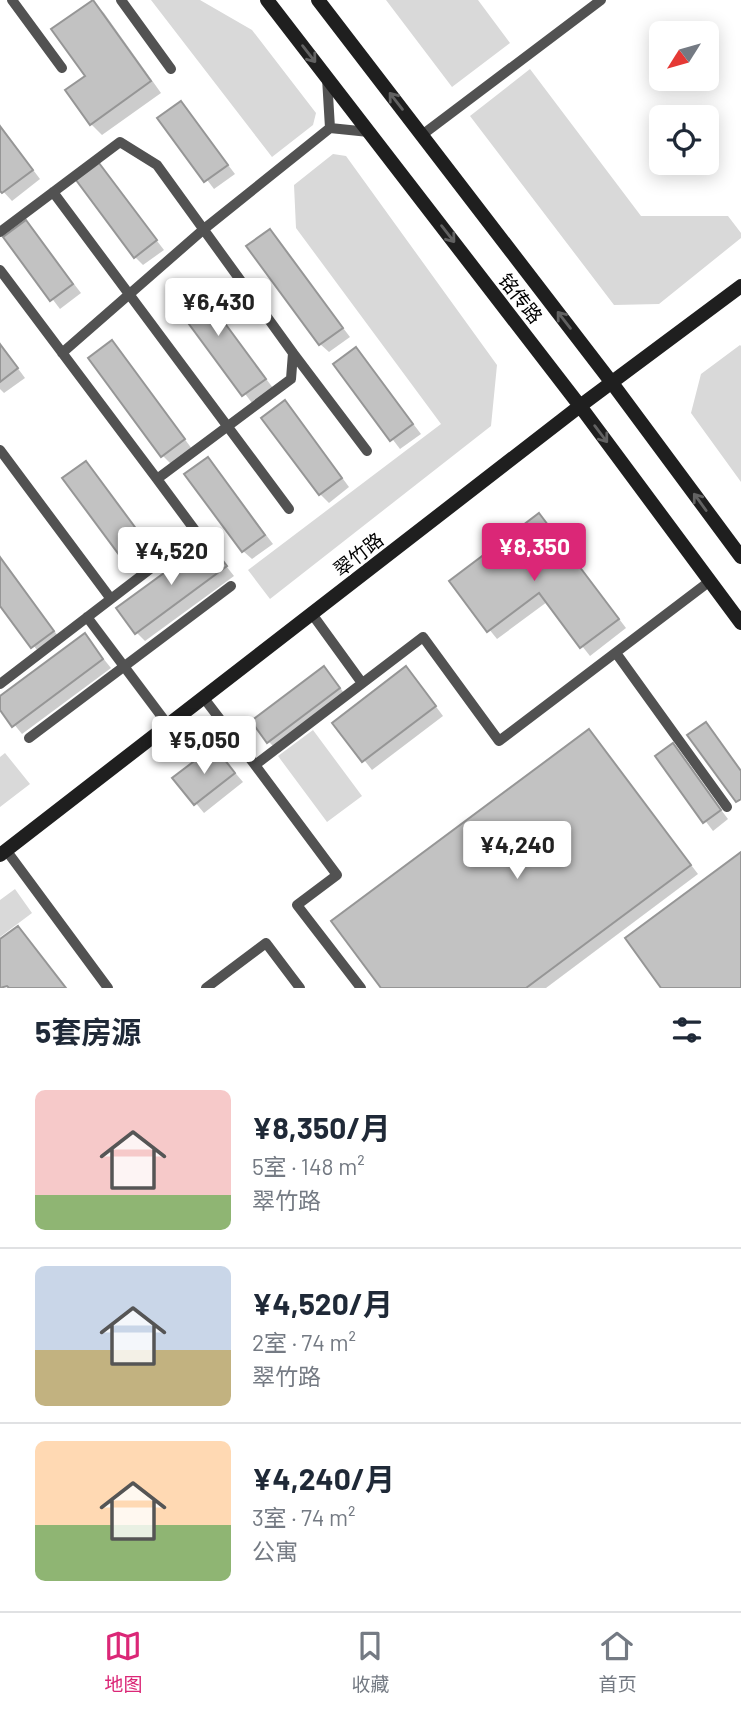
<!DOCTYPE html>
<html lang="zh">
<meta charset="utf-8">
<style>
body{margin:0;font-family:Barlow,"Noto Sans SC",sans-serif;background:#f2f2f3;color:#1f2937;height:100vh;display:flex;flex-direction:column;font-size:26px;white-space:nowrap}
*{box-sizing:border-box;margin:0}
p{font-size:23px;color:#747a83}
.icon{flex:none;width:38px;height:38px;fill:none;stroke:currentColor;stroke-width:2;stroke-linecap:round;stroke-linejoin:round}
.map{position:relative;height:988px;overflow:hidden}
.panel{display:flex;flex-direction:column;background:#fff;flex:1}
.panel>*{flex:none}
.needle{width:46px;rotate:233deg}
.fabs{position:absolute;left:649px;top:21px;display:grid;gap:14px}
.fabs a{display:grid;place-items:center;width:70px;height:70px;border-radius:10px;background:#fff;box-shadow:0 4px 18px #0003;font-size:35px}
.price{position:absolute;translate:-50% -60px;padding:0 16px;border-radius:7px;background:#fff;color:#222;font-size:23px;line-height:46px;filter:drop-shadow(0 2px 4px #0008)}
.price::after{content:'';position:absolute;left:50%;top:42px;width:21px;height:16px;margin-left:-10px;background:inherit;clip-path:polygon(0 0,100% 0,50% 100%)}
.price.selected{background:#db2777;color:#fff}
ul{padding:0;list-style:none}
li{display:flex;align-items:center;gap:21px;height:175px;padding:0 35px}
li+li{border-top:2px solid #e0e1e3}
li span{display:grid;place-items:center;flex:none;width:196px;height:140px;border-radius:10px;color:#555}
li>.icon{margin-inline-start:auto}
span .icon{width:84px;height:84px;fill:#fffc;stroke-width:1}
li b{font-size:30px}
h2{display:flex;justify-content:space-between;align-items:center;height:84px;padding:0 35px;font-size:30px}
.tabs{display:flex;justify-content:space-around;align-items:center;height:98px;border-top:2px solid #e0e1e3;background:#fff;font-size:19px;color:#747a83}
.tabs a{display:grid;justify-items:center;gap:4px}
.tabs .selected{color:#db2777}
.map>svg:first-child{display:block}
</style>
<div class="map">
<svg width="741" height="988" viewBox="0 0 741 988">
<rect width="100%" height="100%" fill="#fff"/>
<path fill="#d9d9d9" d="M 151,0 L 200,0 L 252,30 L 316,113 L 313,125 L 272,157 Z
M 386,0 L 478,0 L 510,43 L 452,87 Z
M 530,69 L 641,216 L 728,216 L 741,233 L 741,238 L 659,304 L 614,305 L 470,116 Z
M 333,154 L 346,156 L 497,365 L 491,426 L 270,599 L 248,570 L 441,424 L 296,228 L 294,185 Z
M 740,345 L 741,346 L 741,482 L 691,413 L 701,374 Z
M 313,730 L 362,796 L 327,822 L 278,756 Z
M 5,753 L 30,784 L 0,807 L 0,757 Z
M 15,889 L 32,913 L 0,937 L 0,900 Z"/>
<path fill="#0003" d="M 92,2 L 104,13 L 161,93 L 102,135 L 91,124 L 87,76 Z
M 181,103 L 235,174 L 214,189 L 160,118 Z
M 0,126 L 40,179 L 12,201 L 0,188 Z
M 99,165 L 164,250 L 143,265 L 135,257 Z
M 26,222 L 81,293 L 60,309 L 6,238 Z
M 269,231 L 350,337 L 329,352 L 320,344 Z
M 193,282 L 273,388 L 252,403 L 172,298 Z
M 0,344 L 25,378 L 4,393 L 0,389 Z
M 356,349 L 421,434 L 400,449 L 335,364 Z
M 120,351 L 192,449 L 171,464 L 163,456 Z
M 293,411 L 349,487 L 329,503 L 320,494 Z
M 208,459 L 273,544 L 252,559 L 243,551 Z
M 86,463 L 150,548 L 130,563 L 121,554 Z
M 547,524 L 626,628 L 590,656 L 547,602 L 497,639 L 451,582 Z
M 208,543 L 234,576 L 145,641 L 137,633 Z
M 0,558 L 61,640 L 41,655 L 0,603 Z
M 85,636 L 111,668 L 22,734 L 0,707 L 0,698 Z
M 332,677 L 347,697 L 277,750 L 269,742 Z
M 414,677 L 443,716 L 372,770 L 335,723 Z
M 589,731 L 698,874 L 546,988 L 383,988 Z
M 672,745 L 728,819 L 713,831 L 657,757 Z
M 214,748 L 243,782 L 204,813 L 175,778 Z"/>
<path fill="#c2c2c2" stroke="#969696" stroke-width="2" d="M 93,0 L 151,81 L 90,125 L 65,90 L 85,76 L 51,29 Z
M 181,101 L 228,165 L 204,182 L 157,118 Z
M 0,126 L 33,170 L 2,193 L 0,191 Z
M 99,163 L 157,240 L 134,258 L 76,180 Z
M 26,220 L 73,284 L 50,301 L 3,237 Z
M 270,229 L 343,328 L 319,345 L 246,246 Z
M 193,280 L 266,379 L 242,396 L 169,297 Z
M 112,340 L 185,439 L 161,457 L 88,358 Z
M 0,344 L 18,368 L 0,382 Z
M 356,347 L 413,424 L 390,441 L 333,364 Z
M 285,400 L 342,478 L 319,495 L 261,418 Z
M 208,457 L 265,535 L 242,552 L 184,474 Z
M 86,461 L 143,538 L 120,556 L 62,478 Z
M 539,513 L 619,619 L 580,648 L 539,593 L 487,632 L 449,581 Z
M 208,541 L 227,566 L 135,634 L 116,608 Z
M 0,557 L 54,631 L 31,648 L 0,606 Z
M 85,633 L 103,659 L 12,727 L 0,710 L 0,696 Z
M 324,666 L 340,688 L 267,743 L 251,721 Z
M 406,666 L 436,706 L 362,762 L 332,723 Z
M 706,722 L 741,771 L 741,799 L 736,802 L 687,735 Z
M 589,729 L 691,865 L 526,988 L 381,988 L 331,921 Z
M 673,743 L 721,810 L 703,823 L 655,756 Z
M 214,746 L 235,773 L 194,805 L 172,778 Z
M 741,852 L 741,988 L 661,988 L 625,938 Z
M 18,926 L 66,988 L 9,988 L 7,986 L 0,988 L 0,939 Z"/>
<g fill="none" stroke-linecap="round" stroke-linejoin="round">
<path stroke="#525252" stroke-width="10" d="M 12,0 L 62,68
M 121,0 L 171,69
M 327,78 L 330,128 L 369,132
M 422,135 L 601,0
M 53,192 L 289,509
M 0,232 L 120,142 L 157,165 L 293,353 L 291,379 L 157,479 L 197,533 L 0,684
M 0,270 L 157,479
M 62,353 L 204,229 L 330,128
M 293,353 L 367,451
M 0,450 L 111,599
M 312,614 L 362,683
M 87,617 L 168,725
M 616,653 L 727,807
M 203,697 L 255,765
M 29,738 L 231,586
M 6,850 L 108,988
M 206,988 L 266,943 L 300,988
M 361,988 L 297,905 L 337,875 L 255,765 L 423,637 L 499,741 L 710,581"/>
<path stroke="#1f1f1f" stroke-width="14" d="M 267,0 L 580,406 L 741,623
M 318,0 L 612,383 L 741,557
M 0,855 L 580,406 L 741,286"/>
</g>
<defs><path id="oneway-shaft" d="M-6 0H5M1.5-3L5.5 0L1.5 3" fill="none" stroke-width="1.6" stroke-linecap="round" stroke-linejoin="round" transform="scale(1.75)"/></defs>
<g stroke="#626262">
<use href="#oneway-shaft" transform="translate(309 54) rotate(52)"/>
<use href="#oneway-shaft" transform="translate(396 101) rotate(-128)"/>
<use href="#oneway-shaft" transform="translate(448 234) rotate(52)"/>
<use href="#oneway-shaft" transform="translate(564 320) rotate(-128)"/>
<use href="#oneway-shaft" transform="translate(601 434) rotate(53)"/>
<use href="#oneway-shaft" transform="translate(700 502) rotate(-126)"/>
</g>
<g text-anchor="middle" dominant-baseline="central" stroke-width="5" stroke-linejoin="round" paint-order="stroke">
<g font-size="19" fill="#000" stroke="#fff">
<text transform="translate(521 298) rotate(52)">铭传路</text>
<text transform="translate(358 554) rotate(-38)">翠竹路</text>
</g>
</g>
</svg>
<div class="fabs">
<a><svg class="needle" viewBox="-14 -14 28 28"><path d="M0-13l5 13h-10z" fill="#e53935"/><path d="M0 13l5-13h-10z" fill="#747a83"/></svg></a>
<a><svg class="icon" aria-label="locate" viewBox="0 0 24 24"><circle cx="12" cy="12" r="6"/><path d="M12 2v4M12 18v4M2 12h4M18 12h4"/></svg></a>
</div>
<b class="price" style="left:218px;top:338px">¥6,430</b>
<b class="price selected" style="left:534px;top:583px">¥8,350</b>
<b class="price" style="left:171px;top:587px">¥4,520</b>
<b class="price" style="left:204px;top:776px">¥5,050</b>
<b class="price" style="left:517px;top:881px">¥4,240</b>
</div>
<section class="panel">
<h2>5套房源<svg class="icon" aria-label="filters" viewBox="0 0 24 24"><path d="M4 7h16M4 17h16"/><circle cx="9" cy="7" r="2"/><circle cx="15" cy="17" r="2"/></svg></h2>
<ul>
<li><span style="background:linear-gradient(#f6c9c9 75%,#8fb573 0)"><svg class="icon" aria-label="home" viewBox="0 0 24 24"><path d="M3 11l9-7 9 7M6 9v11h12V9"/></svg></span><div><b>¥8,350/月</b><p>5室 · 148 m²</p><p>翠竹路</p></div></li>
<li><span style="background:linear-gradient(#c9d6e8 60%,#c2b280 0)"><svg class="icon" aria-label="home" viewBox="0 0 24 24"><path d="M3 11l9-7 9 7M6 9v11h12V9"/></svg></span><div><b>¥4,520/月</b><p>2室 · 74 m²</p><p>翠竹路</p></div></li>
<li><span style="background:linear-gradient(#ffd9b3 60%,#8fb573 0)"><svg class="icon" aria-label="home" viewBox="0 0 24 24"><path d="M3 11l9-7 9 7M6 9v11h12V9"/></svg></span><div><b>¥4,240/月</b><p>3室 · 74 m²</p><p>公寓</p></div></li>
</ul>
</section>
<nav class="tabs">
<a class="selected"><svg class="icon" aria-label="map" viewBox="0 0 24 24"><path d="M3 6l6-2 6 2 6-2v14l-6 2-6-2-6 2zM9 4v14M15 6v14"/></svg>地图</a>
<a><svg class="icon" aria-label="saved" viewBox="0 0 24 24"><path d="M7 4h10v16l-5-4-5 4z"/></svg>收藏</a>
<a><svg class="icon" aria-label="home" viewBox="0 0 24 24"><path d="M3 11l9-7 9 7M6 9v11h12V9"/></svg>首页</a>
</nav>
